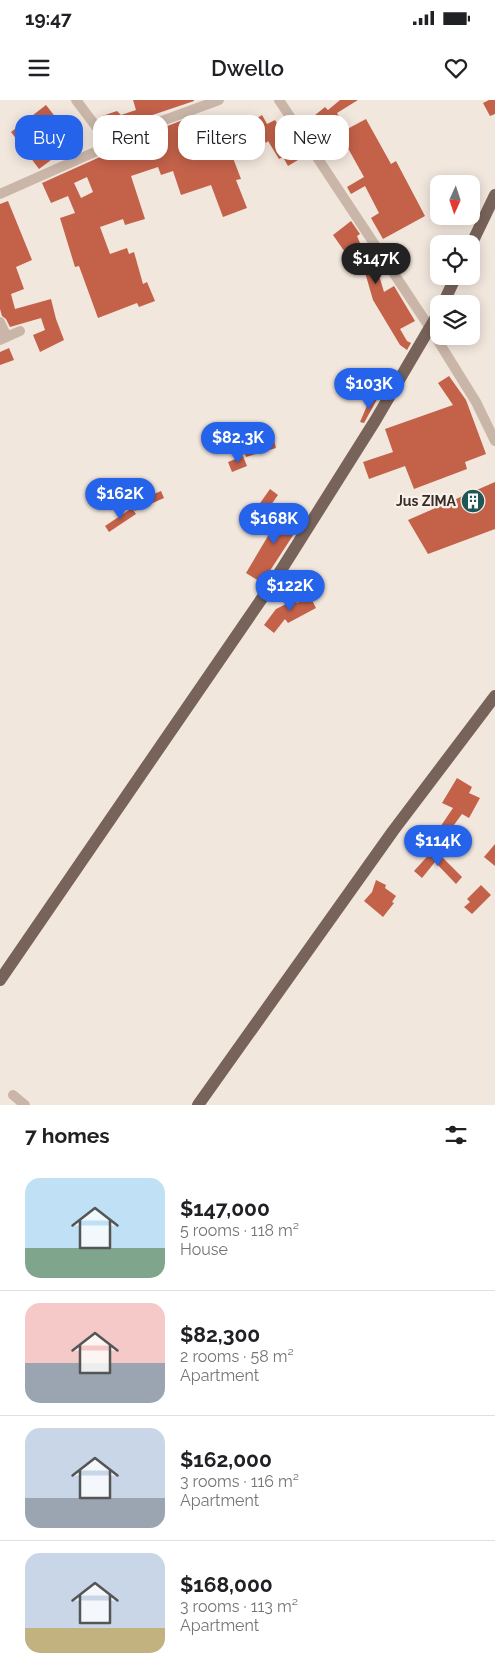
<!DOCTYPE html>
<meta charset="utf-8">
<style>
body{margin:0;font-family:Raleway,sans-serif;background:#f2f2f2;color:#202124;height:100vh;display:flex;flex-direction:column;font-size:19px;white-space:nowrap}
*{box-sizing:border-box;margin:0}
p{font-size:16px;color:#757577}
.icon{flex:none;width:28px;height:28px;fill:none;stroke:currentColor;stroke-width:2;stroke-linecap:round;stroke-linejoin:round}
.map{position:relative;height:1005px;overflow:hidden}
.side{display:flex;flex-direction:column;background:#fff;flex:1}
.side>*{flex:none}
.top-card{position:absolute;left:15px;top:15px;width:465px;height:45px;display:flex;gap:10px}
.needle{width:32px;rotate:183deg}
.tools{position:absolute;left:430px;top:75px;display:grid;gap:10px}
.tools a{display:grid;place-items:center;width:50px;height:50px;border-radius:10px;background:#fff;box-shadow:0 2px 12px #0003;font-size:25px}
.price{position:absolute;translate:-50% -42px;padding:0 11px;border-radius:18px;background:#2563eb;color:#fff;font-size:16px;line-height:32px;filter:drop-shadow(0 1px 2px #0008)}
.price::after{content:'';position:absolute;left:50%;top:30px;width:15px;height:11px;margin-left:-8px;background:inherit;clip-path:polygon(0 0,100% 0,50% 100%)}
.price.active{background:#222;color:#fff}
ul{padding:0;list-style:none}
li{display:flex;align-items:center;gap:15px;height:125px;padding:0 25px}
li+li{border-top:1px solid #e0e0e0}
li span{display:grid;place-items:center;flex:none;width:140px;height:100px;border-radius:15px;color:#555}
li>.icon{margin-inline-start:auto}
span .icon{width:60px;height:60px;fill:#fffc;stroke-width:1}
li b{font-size:21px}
h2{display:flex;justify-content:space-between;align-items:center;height:60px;padding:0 25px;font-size:21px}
.tag{padding:0 18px;border-radius:15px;background:#fff;box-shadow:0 2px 12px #0003;font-size:18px;line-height:45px}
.tag.active{background:#2563eb;color:#fff}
.status{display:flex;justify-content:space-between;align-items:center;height:35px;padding:0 25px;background:#fff;direction:ltr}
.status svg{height:14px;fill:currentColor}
header{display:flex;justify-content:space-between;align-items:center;height:65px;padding:0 25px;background:#fff;font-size:22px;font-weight:600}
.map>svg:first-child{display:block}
</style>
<div class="status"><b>19:47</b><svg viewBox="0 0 49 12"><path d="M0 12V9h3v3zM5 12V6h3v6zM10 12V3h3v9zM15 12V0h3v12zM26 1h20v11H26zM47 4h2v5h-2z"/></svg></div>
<header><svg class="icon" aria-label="menu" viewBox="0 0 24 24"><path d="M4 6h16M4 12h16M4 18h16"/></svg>Dwello<svg class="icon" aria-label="heart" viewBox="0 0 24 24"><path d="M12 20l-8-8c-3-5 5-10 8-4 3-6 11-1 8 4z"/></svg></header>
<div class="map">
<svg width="495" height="1005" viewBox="0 0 495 1005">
<rect width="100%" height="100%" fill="#f2e7dd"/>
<path fill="#c36149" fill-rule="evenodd" d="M 133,0 L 194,0 L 194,1 L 111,29 L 104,21 L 102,16 L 117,11 L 121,15 L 136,10 Z
M 340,0 L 358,0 L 337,13 L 340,18 L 314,40 L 304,24 L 325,7 L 328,10 Z
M 489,0 L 495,0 L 495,14 L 490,16 L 483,3 Z
M 46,5 L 75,42 L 39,69 L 11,32 Z
M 262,15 L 267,24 L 275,20 L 283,33 L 290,29 L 301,48 L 294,52 L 298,60 L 288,66 L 283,57 L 279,59 L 268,41 L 266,43 L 253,21 Z
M 366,19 L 391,64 L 396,61 L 425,116 L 383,139 L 371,118 L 379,113 L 365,86 L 351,94 L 347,87 L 364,77 L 345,43 L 327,53 L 321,43 Z
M 183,20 L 188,33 L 193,23 L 200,27 L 204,38 L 235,28 L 236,35 L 225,37 L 241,79 L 236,80 L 247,108 L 223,117 L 211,85 L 181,95 L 173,71 L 161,75 L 158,67 L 131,76 L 145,119 L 125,125 L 123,119 L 100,127 L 110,154 L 127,148 L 129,154 L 134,152 L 143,184 L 147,182 L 155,201 L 139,207 L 137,203 L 98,218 L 79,166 L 75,167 L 60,118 L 75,113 L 68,96 L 51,103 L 42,83 L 100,57 L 106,51 L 137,41 L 138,43 L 154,38 L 152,32 ZM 87,77 L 93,92 L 81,98 L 74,83 Z
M 8,101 L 32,160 L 16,167 L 24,189 L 11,194 L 15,209 L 51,199 L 56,219 L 64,240 L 40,252 L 33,235 L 45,230 L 41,218 L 10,227 L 6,219 L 2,216 L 0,209 L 0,104 Z
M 351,121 L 360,134 L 357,136 L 366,157 L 364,159 L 375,173 L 378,172 L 384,192 L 394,186 L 415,221 L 400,229 L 407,241 L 411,243 L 407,250 L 400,245 L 373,200 L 364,169 L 357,174 L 345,157 L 347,155 L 333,135 Z
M 9,248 L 14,260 L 0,265 L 0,252 Z
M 449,276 L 466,300 L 486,354 L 465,362 L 467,369 L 414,389 L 405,366 L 369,379 L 363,362 L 393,352 L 385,329 L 453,305 L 438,283 Z
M 380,294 L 364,323 L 360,322 L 369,301 L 370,302 Z
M 274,340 L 276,348 L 246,357 L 244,351 Z
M 243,356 L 247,366 L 232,372 L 228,362 Z
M 495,382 L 495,429 L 428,454 L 408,420 Z
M 270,389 L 278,395 L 259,422 L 251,416 Z
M 161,391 L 164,398 L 135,411 L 132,403 Z
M 132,408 L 136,414 L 109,432 L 105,426 Z
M 284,409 L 303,420 L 262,483 L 246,473 Z
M 293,495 L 297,503 L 310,496 L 316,508 L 288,523 L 285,519 L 274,533 L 264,525 L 276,509 L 288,503 L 286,499 Z
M 457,678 L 472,687 L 469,693 L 480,698 L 469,718 L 462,714 L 440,744 L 432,739 L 453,708 L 442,703 Z
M 495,744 L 495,766 L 484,757 Z
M 434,749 L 462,777 L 456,784 L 435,762 L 422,778 L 414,771 Z
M 376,780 L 386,785 L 385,788 L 396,796 L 392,802 L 394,803 L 383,817 L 364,801 L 372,792 Z
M 481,785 L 491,795 L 472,814 L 464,807 L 470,802 L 467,799 Z"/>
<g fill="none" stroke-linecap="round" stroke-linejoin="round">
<path stroke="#cab6a9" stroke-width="10" d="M 76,0 L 107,41 L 219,0
M 279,0 L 430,228 L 476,302 L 495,341
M 0,94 L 97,51 L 107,41
M 0,222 L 7,237
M 0,240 L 20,231
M 13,995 L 25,1005"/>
<path stroke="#78635a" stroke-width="12" d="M 471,145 L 495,95
M 443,204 L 456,176
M 0,880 L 278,475 L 375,321 L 439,212
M 198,1005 L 393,731 L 495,596"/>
</g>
<defs>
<g id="building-disc" transform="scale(1.25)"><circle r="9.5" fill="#1f5757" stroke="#f9f1e9"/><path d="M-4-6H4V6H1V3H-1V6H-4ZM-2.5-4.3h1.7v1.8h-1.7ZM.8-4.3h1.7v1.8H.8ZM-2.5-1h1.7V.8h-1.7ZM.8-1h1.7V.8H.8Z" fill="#fff"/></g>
</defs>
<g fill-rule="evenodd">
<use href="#building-disc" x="473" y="401"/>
</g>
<g text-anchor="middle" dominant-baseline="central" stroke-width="4.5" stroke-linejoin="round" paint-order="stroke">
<g font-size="14" font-weight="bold" fill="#372c29" stroke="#f9f1e9" text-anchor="end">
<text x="456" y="401">Jus ZIMA</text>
</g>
</g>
</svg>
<div class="tools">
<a><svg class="needle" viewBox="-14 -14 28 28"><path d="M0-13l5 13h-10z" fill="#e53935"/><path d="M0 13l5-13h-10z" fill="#757577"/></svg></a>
<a><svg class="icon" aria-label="locate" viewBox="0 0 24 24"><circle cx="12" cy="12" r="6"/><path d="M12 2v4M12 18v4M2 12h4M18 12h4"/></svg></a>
<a><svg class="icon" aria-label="layers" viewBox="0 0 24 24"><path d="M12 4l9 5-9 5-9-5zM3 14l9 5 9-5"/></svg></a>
</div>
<b class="price active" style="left:376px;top:185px">$147K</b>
<b class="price" style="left:369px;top:310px">$103K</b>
<b class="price" style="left:238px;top:364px">$82.3K</b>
<b class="price" style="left:120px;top:420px">$162K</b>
<b class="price" style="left:274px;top:445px">$168K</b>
<b class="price" style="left:290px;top:512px">$122K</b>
<b class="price" style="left:438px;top:767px">$114K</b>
<div class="top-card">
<a class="tag active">Buy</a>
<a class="tag">Rent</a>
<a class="tag">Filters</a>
<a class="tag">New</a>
</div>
</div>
<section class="side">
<h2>7 homes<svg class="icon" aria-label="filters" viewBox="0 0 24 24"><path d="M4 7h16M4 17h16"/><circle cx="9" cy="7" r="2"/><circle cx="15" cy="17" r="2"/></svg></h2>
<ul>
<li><span style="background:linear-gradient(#bfe0f5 70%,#7fa58c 0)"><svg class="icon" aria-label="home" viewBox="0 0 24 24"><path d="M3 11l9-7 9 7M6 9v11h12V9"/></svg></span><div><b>$147,000</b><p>5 rooms · 118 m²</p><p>House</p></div></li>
<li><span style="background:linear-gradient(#f6c9c9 60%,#9aa5b1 0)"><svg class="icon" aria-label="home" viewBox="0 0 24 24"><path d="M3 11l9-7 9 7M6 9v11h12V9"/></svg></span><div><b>$82,300</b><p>2 rooms · 58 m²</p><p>Apartment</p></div></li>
<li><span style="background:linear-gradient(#c9d6e8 70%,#9aa5b1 0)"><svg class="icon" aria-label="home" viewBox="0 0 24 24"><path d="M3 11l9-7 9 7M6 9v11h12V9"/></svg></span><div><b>$162,000</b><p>3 rooms · 116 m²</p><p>Apartment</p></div></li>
<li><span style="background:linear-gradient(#c9d6e8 75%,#c2b280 0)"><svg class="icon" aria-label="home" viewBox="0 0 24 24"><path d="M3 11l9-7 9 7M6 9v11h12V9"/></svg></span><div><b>$168,000</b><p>3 rooms · 113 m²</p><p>Apartment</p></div></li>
</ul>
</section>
